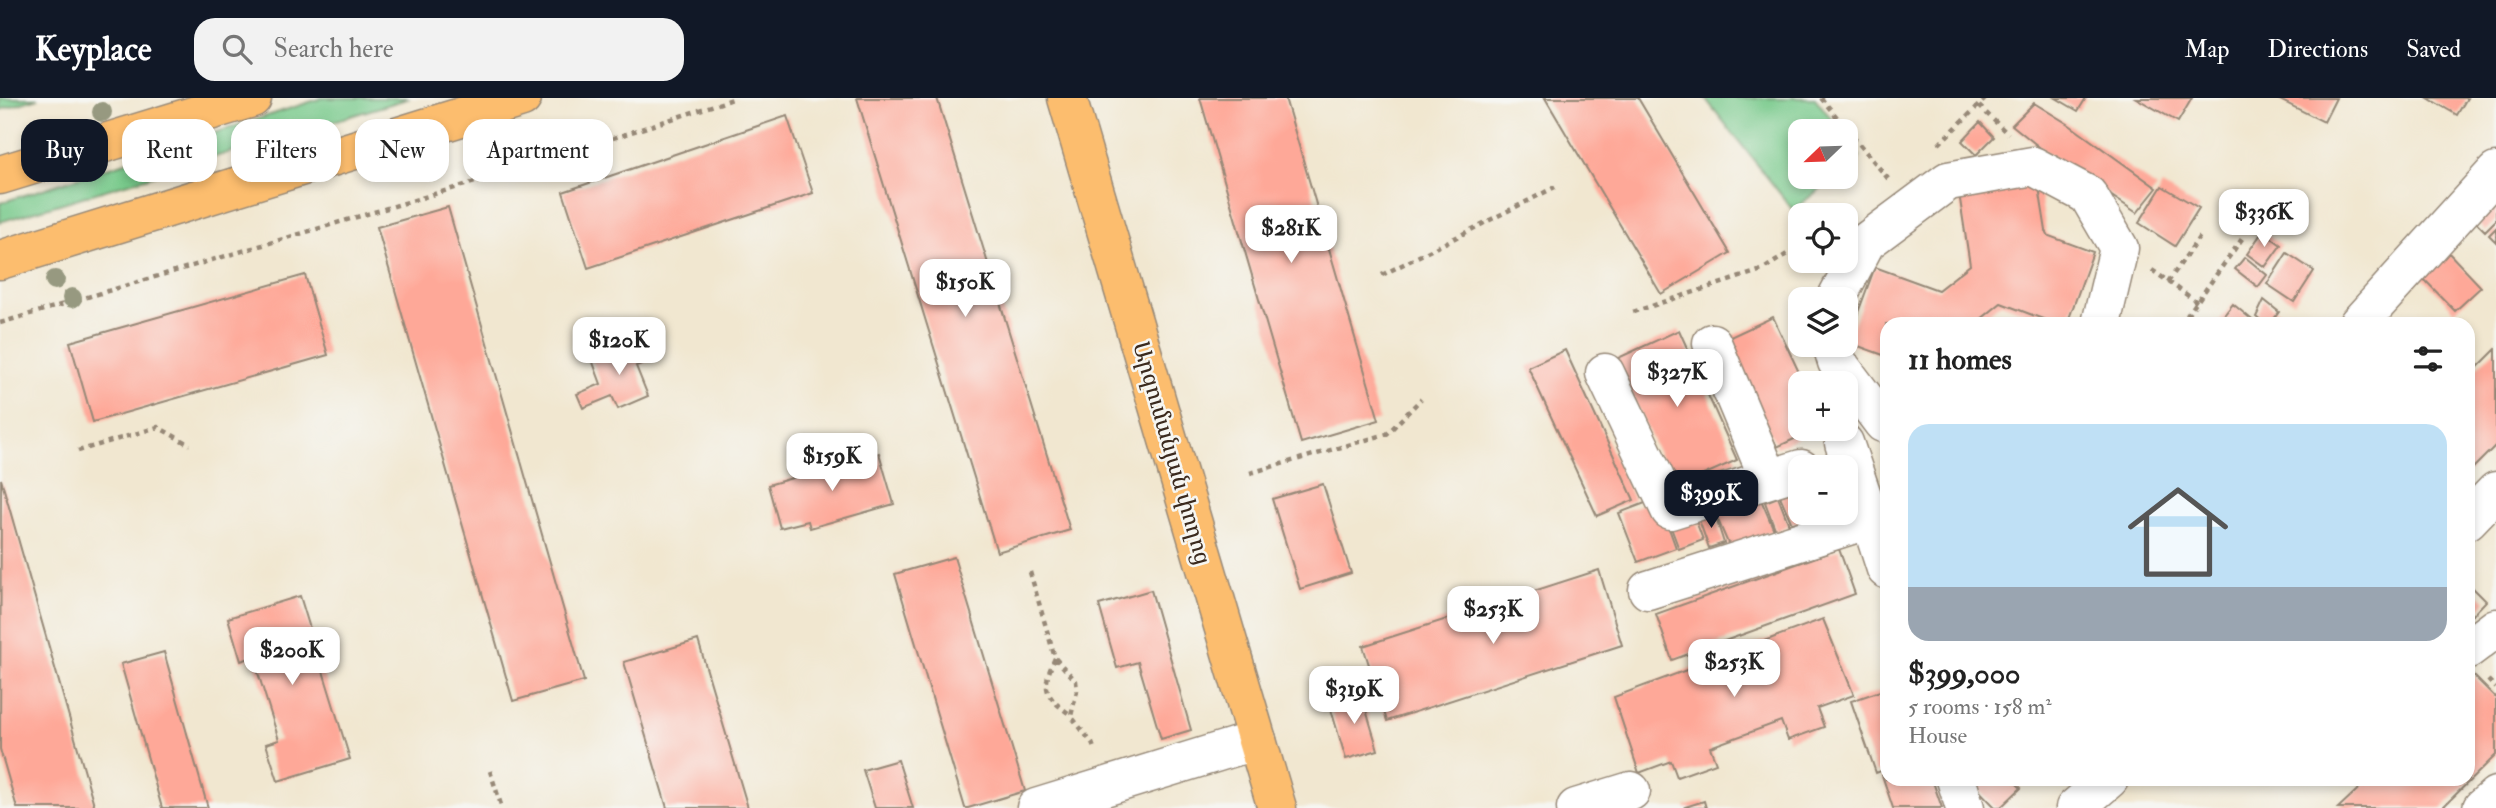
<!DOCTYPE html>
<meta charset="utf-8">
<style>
body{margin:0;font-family:"IM FELL Double Pica","Noto Serif Armenian",serif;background:#f2f2f2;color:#222;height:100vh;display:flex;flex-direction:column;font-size:26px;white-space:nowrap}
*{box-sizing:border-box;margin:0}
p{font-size:23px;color:#767676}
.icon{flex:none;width:38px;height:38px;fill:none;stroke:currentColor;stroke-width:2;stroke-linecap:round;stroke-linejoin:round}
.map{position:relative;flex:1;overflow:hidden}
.sheet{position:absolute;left:1880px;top:219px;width:595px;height:469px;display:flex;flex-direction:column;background:#fff;border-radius:21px;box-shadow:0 4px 10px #0003}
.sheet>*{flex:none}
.guide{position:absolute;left:21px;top:21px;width:665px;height:63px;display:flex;gap:14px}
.needle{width:46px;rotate:247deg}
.buttons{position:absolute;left:1788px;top:21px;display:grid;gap:14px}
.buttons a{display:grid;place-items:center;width:70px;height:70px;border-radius:14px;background:#fff;box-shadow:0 4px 10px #0003;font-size:35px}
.price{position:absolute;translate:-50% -60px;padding:0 16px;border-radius:14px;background:#fff;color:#222;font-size:23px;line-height:46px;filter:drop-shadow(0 2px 4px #0008)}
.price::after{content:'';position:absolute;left:50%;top:42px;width:21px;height:16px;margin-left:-10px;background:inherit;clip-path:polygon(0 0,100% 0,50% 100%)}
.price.current{background:#111827;color:#fff}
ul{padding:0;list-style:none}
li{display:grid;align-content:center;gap:14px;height:371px;padding:0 28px}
li span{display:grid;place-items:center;height:217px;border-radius:21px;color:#555}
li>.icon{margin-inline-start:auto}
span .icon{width:126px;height:126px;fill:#fffc;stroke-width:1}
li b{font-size:30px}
h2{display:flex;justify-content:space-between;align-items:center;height:84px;padding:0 28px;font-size:30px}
.pill{padding:0 24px;border-radius:21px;background:#fff;box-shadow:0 4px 10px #0003;font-size:24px;line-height:63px}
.pill.current{background:#111827;color:#fff}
header{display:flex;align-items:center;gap:42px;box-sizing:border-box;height:98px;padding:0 35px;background:#111827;color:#fff}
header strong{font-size:33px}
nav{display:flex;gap:38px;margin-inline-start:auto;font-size:24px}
.search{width:490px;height:63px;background:#f2f2f2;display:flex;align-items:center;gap:18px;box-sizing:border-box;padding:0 24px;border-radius:21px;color:#767676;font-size:26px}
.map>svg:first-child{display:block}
</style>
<header>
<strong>Keyplace</strong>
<div class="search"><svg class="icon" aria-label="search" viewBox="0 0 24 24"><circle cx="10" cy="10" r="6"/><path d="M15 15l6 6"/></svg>Search here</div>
<nav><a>Map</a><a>Directions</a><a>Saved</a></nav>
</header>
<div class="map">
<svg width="2496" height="710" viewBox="0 0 2496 710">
<rect width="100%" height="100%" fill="#f6f6f2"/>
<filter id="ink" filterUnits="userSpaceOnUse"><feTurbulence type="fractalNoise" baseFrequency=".0143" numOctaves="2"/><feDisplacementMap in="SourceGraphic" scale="14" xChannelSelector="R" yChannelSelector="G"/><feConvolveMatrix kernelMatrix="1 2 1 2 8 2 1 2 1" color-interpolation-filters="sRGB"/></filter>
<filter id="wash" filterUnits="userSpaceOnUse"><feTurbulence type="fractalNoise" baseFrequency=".00686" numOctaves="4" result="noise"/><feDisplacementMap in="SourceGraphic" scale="28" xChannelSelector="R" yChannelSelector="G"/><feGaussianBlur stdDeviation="1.57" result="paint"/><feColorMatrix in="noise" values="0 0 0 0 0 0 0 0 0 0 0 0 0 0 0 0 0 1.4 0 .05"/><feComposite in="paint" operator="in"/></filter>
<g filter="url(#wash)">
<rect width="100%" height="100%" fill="#f1e7d0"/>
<path fill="#77c98a" stroke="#597a54" stroke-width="2" d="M 0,0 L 38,0 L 0,12 Z
M 322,0 L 410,0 L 0,124 L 0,105 Z
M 1705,0 L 1815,0 L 1841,33 L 1801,33 L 1801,79 L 1835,79 L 1793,112 Z
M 1846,40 L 1860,59 L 1846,70 Z"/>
<g id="blocks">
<path fill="#fea898" d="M 857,0 L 937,0 L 1070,432 L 997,454 Z
M 1200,0 L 1285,0 L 1379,322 L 1301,345 Z
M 1545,0 L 1638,0 L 1730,155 L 1661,196 Z
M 2056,0 L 2086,0 L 2078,13 Z
M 2136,0 L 2192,0 L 2178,24 Z
M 2276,0 L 2336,0 L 2324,24 Z
M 2428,0 L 2467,0 L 2457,17 Z
M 2034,5 L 2068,26 L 2157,90 L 2137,115 L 2043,52 L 2012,27 Z
M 787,18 L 813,95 L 588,170 L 563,94 Z
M 1980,24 L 1994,39 L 1976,57 L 1962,43 Z
M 2038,83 L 2046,133 L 2049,138 L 2093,154 L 2067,226 L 2056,226 L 2001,205 L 1975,226 L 1886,226 L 1886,258 L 1847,244 L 1875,169 L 1938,192 L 1970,167 L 1959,95 Z
M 2162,88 L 2199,110 L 2175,148 L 2139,125 Z
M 2496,94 L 2496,122 L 2485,133 L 2471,119 Z
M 448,109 L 584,583 L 513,603 L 377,129 Z
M 2496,130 L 2496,144 L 2489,137 Z
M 2263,133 L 2281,147 L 2265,169 L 2247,156 Z
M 2446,152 L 2481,189 L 2455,213 L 2420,177 Z
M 2287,155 L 2314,173 L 2294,204 L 2267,186 Z
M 2245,159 L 2267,177 L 2258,189 L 2235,171 Z
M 305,177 L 328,257 L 93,324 L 70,244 Z
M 2264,202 L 2279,214 L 2270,226 L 2264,226 L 2256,219 Z
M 2233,206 L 2257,226 L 2217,226 Z
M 1773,219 L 1804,285 L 1801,285 L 1801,331 L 1816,331 L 1777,349 L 1726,241 Z
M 1679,232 L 1737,362 L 1674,390 L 1616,261 Z
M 626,245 L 631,258 L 657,247 L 661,258 L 636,268 L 648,298 L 618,311 L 612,298 L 583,310 L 577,296 L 601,286 L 591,259 Z
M 2496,251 L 2496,347 L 2468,375 L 2468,279 Z
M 1565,252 L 1634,402 L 1597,418 L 1528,269 Z
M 879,355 L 894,406 L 810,430 L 808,423 L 780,430 L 768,387 Z
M 1,381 L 95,710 L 17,710 L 0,651 Z
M 1323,386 L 1351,475 L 1300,491 L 1272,401 Z
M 1801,389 L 1801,415 L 1811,415 L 1812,418 L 1792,426 L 1780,398 Z
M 1759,397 L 1774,432 L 1730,450 L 1715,415 Z
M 1778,399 L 1789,427 L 1776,433 L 1765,404 Z
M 1658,400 L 1676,450 L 1638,464 L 1619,415 Z
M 1714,414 L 1724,445 L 1709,450 L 1698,419 Z
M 1693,415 L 1703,442 L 1679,451 L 1669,424 Z
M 1839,451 L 1855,496 L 1672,562 L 1656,516 Z
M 954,459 L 1025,693 L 968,710 L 965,710 L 895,476 Z
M 1599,472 L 1622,547 L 1387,623 L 1363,548 Z
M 2468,485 L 2486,503 L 2468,522 Z
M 1151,492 L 1191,632 L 1161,641 L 1138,564 L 1117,570 L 1099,507 Z
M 300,498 L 350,661 L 278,683 L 266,646 L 279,642 L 253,559 L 241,563 L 228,520 Z
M 1823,521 L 1854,597 L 1817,610 L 1824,629 L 1788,642 L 1781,623 L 1710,649 L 1716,665 L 1677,679 L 1671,663 L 1639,675 L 1614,599 Z
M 698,542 L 748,710 L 667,710 L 624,564 Z
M 164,554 L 208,710 L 162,710 L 121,566 Z
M 2474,578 L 2496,600 L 2496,657 L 2442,710 L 2338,710 L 2369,681 L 2468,681 L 2468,585 Z
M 1886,591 L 1886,671 L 1876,675 L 1851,603 Z
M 1361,595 L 1378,652 L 1346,661 L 1329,605 Z
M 898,662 L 913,710 L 875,710 L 863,672 Z
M 1886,675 L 1886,681 L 1932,681 L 1942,710 L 1893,710 L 1882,677 Z
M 1968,681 L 2012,681 L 2021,690 L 2000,710 L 1996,710 Z
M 1704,703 L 1706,710 L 1686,710 L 1685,709 Z"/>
</g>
</g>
<g filter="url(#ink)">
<use href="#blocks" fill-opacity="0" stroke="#968877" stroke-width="2"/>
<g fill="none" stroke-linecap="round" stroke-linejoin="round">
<g stroke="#968877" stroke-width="41">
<path id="minor" d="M 1836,201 L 1866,144 L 1948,83 L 2033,68 L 2088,97 L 2119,150 L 2101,226
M 2358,226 L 2496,74
M 1712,245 L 1769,381
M 1832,247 L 1837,264 L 1883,325 L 1886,325
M 1605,275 L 1670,412 L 1801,371
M 1844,345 L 1870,421
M 2468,422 L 2496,393
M 1648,492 L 1870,421 L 1886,471
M 2468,551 L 2496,530
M 1956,681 L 1965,710
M 1036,710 L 1257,642
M 1576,710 L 1631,693
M 2075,710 L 2109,681
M 2482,710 L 2496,698"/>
</g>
<g stroke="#968877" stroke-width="41">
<path id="major" d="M 1067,0 L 1277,710
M 0,77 L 252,0
M 0,162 L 522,0"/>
</g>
<path stroke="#968877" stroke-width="4.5" stroke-dasharray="5 5" stroke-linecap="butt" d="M 1821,0 L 1890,83
M 1979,8 L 2008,36
M 1939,46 L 1986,0
M 2152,172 L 2197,204
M 1382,177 L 1555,89
M 2168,184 L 2200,138
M 1633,214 L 1762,172 L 1801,147
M 0,225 L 512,73 L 736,0
M 2181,226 L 2244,138
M 78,353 L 158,329 L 190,347
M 1250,375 L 1387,336 L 1421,301
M 1030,474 L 1055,560 L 1076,583 L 1077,593 L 1071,618 L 1092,645 L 1095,653
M 1055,560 C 1041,590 1044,598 1071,617
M 2488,582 L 2496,590
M 490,673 L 502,710"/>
<use href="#minor" stroke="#fff" stroke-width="38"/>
<use href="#major" stroke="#fcbd6e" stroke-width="38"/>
</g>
<g fill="#979980">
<circle cx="102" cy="14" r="10"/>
<circle cx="56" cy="30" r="10"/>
<circle cx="55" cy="182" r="10"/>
<circle cx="72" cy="200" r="10"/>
</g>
</g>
<g text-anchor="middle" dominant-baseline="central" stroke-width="5" stroke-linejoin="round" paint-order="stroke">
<g font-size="23" fill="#3b2a1e" stroke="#f6f6f2">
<text transform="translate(1172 355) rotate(74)">Արզումանյան փողոց</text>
</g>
</g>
</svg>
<div class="buttons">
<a><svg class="needle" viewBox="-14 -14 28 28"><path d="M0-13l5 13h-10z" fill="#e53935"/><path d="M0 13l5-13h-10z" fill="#767676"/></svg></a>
<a><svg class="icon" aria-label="locate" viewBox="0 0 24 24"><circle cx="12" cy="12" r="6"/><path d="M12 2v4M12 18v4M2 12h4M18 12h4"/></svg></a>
<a><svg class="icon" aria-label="layers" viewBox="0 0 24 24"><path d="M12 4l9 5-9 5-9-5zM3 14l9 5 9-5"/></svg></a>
<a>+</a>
<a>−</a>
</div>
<b class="price" style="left:2264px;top:151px">$336K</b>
<b class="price" style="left:1291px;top:167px">$281K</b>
<b class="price" style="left:965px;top:221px">$150K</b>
<b class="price" style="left:619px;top:279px">$120K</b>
<b class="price" style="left:1677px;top:311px">$327K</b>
<b class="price" style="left:832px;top:395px">$159K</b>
<b class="price current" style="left:1711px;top:432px">$399K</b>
<b class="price" style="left:1493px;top:548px">$253K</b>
<b class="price" style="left:292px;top:589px">$200K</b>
<b class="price" style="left:1734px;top:601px">$253K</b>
<b class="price" style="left:1354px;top:628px">$319K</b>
<div class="guide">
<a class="pill current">Buy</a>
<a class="pill">Rent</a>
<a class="pill">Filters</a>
<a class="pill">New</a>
<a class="pill">Apartment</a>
</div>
<section class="sheet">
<h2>11 homes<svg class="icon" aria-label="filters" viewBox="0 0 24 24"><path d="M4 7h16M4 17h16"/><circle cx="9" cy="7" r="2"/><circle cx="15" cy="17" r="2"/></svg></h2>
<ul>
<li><span style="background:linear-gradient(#bfe0f5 75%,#9aa5b1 0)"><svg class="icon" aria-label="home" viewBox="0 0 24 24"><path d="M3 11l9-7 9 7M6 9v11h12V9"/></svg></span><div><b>$399,000</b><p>5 rooms · 158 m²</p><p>House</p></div></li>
</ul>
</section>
</div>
